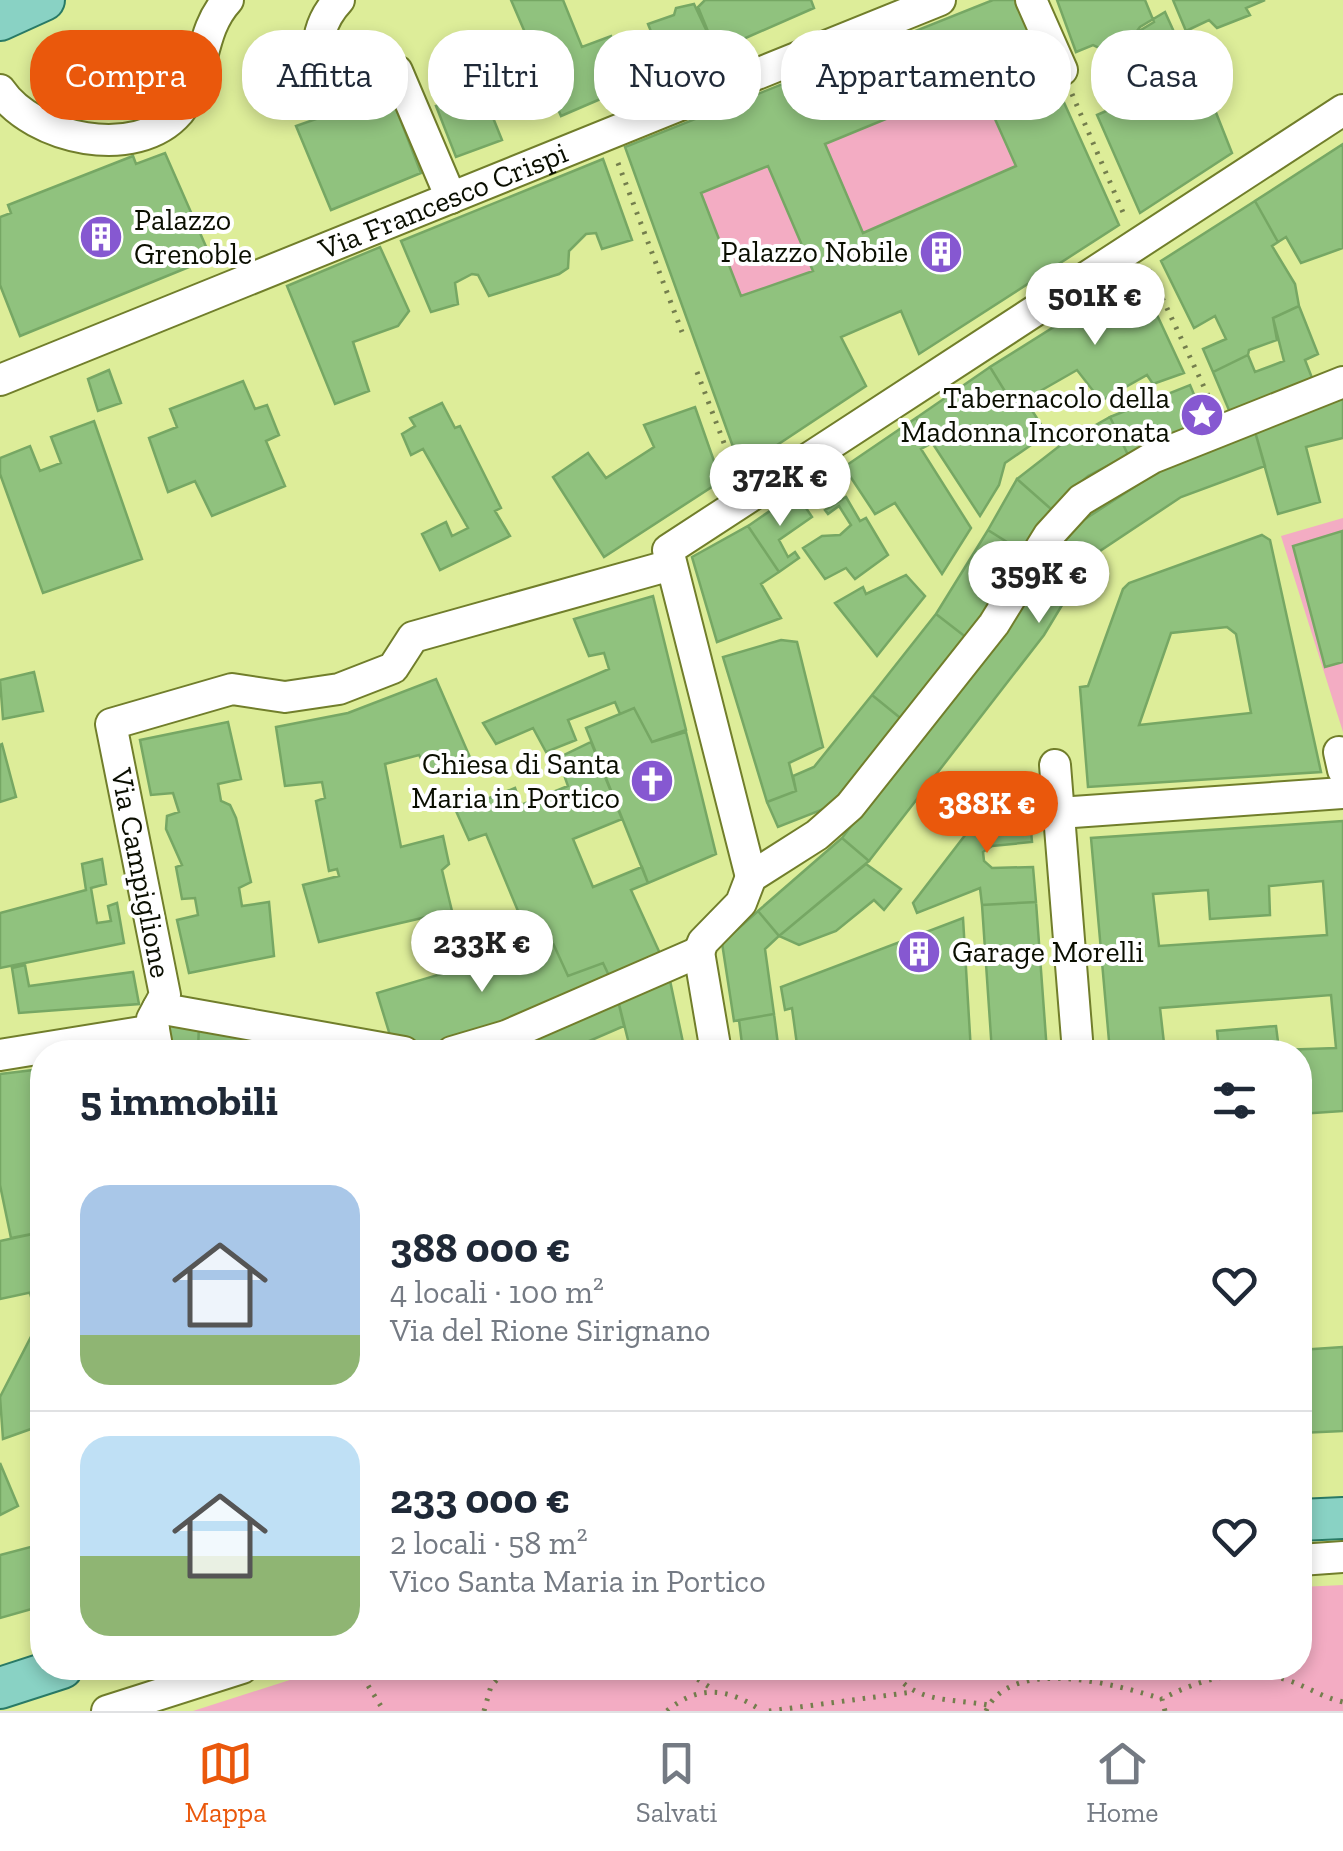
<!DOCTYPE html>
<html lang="it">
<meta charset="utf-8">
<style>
body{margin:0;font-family:"Zilla Slab",serif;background:#f6f6f7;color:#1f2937;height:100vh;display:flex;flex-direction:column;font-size:38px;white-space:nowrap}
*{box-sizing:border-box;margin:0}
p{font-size:32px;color:#747a83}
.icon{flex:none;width:55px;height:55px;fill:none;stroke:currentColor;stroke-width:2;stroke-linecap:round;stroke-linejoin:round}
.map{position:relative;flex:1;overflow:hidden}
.drawer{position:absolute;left:30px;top:1040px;width:1282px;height:640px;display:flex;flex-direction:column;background:#fff;border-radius:40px;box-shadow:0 5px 15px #0003}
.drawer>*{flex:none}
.top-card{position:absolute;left:30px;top:30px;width:1285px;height:90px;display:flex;gap:20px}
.price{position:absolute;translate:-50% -85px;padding:0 22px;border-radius:35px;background:#fff;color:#222;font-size:32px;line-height:65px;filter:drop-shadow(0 2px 5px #0008)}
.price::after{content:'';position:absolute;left:50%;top:60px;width:30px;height:22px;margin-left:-15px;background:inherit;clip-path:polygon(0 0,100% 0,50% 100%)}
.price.active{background:#ea580c;color:#fff}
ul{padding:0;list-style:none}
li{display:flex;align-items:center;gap:30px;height:250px;padding:0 50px}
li+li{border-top:2px solid #e0e1e3}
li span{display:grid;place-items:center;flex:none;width:280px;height:200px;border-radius:30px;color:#555}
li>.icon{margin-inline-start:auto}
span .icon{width:120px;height:120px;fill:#fffc;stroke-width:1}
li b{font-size:42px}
h2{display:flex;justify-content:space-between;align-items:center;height:120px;padding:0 50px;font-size:42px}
.tag{padding:0 35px;border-radius:40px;background:#fff;box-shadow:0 5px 15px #0003;font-size:35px;line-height:90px}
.tag.active{background:#ea580c;color:#fff}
.tabs{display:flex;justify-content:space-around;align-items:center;height:140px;border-top:2px solid #e0e1e3;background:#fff;font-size:28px;color:#747a83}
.tabs a{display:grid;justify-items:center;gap:5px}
.tabs .active{color:#ea580c}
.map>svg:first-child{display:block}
</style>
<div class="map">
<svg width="1343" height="1711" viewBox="0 0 1343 1711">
<rect width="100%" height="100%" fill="#dded99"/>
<path fill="#f3acc3" d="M 978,81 L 1016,166 L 863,233 L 825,144 Z
M 768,166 L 813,271 L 741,296 L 701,193 Z
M 1343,518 L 1343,732 L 1281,536 Z
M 1343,1585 L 1343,1711 L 193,1711 L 327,1668 L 1300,1668 L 1300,1587 Z"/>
<path fill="#90c27e" stroke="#76a764" stroke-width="2.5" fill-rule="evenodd" d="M 511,0 L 563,0 L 582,47 L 611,36 L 633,85 L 561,116 Z
M 705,0 L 811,0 L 814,8 L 716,51 L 698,7 Z
M 993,0 L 1018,0 L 1119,225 L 919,354 L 901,311 L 841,337 L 866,386 L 741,469 L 625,147 ZM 978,81 L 1016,166 L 863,233 L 825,144 ZM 768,166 L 813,271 L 741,296 L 701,193 Z
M 1057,0 L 1145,0 L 1154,22 L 1106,51 L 1093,45 L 1076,52 Z
M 1173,0 L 1265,0 L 1246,8 L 1250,15 L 1217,28 L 1209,20 L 1186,31 Z
M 694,4 L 716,51 L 667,72 L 648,24 L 674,15 L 676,8 Z
M 1165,12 L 1188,63 L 1151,77 L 1146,67 L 1152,63 L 1131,39 L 1140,27 Z
M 1184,77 L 1197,106 L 1211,100 L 1232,153 L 1140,213 L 1097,115 Z
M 481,88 L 502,140 L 456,157 L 436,106 Z
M 390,93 L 421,173 L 331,210 L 296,126 Z
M 1343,144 L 1343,248 L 1301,263 L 1286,237 L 1278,242 L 1255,201 Z
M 165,153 L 211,258 L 20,336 L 0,285 L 0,217 L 11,213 L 8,205 L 133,156 L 136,164 Z
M 603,159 L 632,240 L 602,249 L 596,233 L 586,234 L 569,251 L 568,268 L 559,274 L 489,296 L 478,275 L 472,274 L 455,283 L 458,304 L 431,312 L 401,241 Z
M 1255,201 L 1278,242 L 1272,246 L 1295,284 L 1299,306 L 1273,318 L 1277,340 L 1249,350 L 1248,355 L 1213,372 L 1203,349 L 1226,339 L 1215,316 L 1194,328 L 1161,261 Z
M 380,247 L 409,311 L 398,326 L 353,342 L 369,391 L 335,404 L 287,286 Z
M 1138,274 L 1184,373 L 1153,384 L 1147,375 L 1101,401 L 1077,370 L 1014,406 L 990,367 Z
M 1299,306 L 1318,354 L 1305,360 L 1314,383 L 1231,415 L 1213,372 L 1248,355 L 1255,372 L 1284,361 L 1273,318 Z
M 990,367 L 1014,406 L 1026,401 L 1047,434 L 1005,463 L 999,485 L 980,516 L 916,418 Z
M 109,370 L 121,403 L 98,411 L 88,379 Z
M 243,381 L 255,409 L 267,405 L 279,435 L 266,441 L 285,486 L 212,516 L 195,481 L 168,492 L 149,438 L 177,427 L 170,409 Z
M 1190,385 L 1207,426 L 1128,455 L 1110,417 Z
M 1343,390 L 1343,438 L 1306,447 L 1320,502 L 1278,514 L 1254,428 Z
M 442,403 L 455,428 L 460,426 L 501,508 L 495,511 L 510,536 L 440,570 L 422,534 L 446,522 L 452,536 L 468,528 L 423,449 L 411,455 L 402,434 L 415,426 L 410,418 Z
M 695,407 L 721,481 L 604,557 L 553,477 L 588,453 L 606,478 L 654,447 L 644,425 Z
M 1110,417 L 1128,455 L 1088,476 L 1051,509 L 1017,479 L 1062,444 Z
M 916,418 L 932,443 L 921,449 L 971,528 L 942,574 L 895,503 L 875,514 L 844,467 Z
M 94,421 L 142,559 L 43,593 L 0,474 L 0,458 L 30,446 L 40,471 L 61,463 L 51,437 Z
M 1254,428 L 1265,466 L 1181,497 L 1100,551 L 1079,577 L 1044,635 L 869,861 L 842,838 L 1079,523 L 1188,452 Z
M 1017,479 L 1051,509 L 1023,552 L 988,530 Z
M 796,493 L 812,517 L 779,540 L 788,557 L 795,552 L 799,558 L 779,572 L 748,526 Z
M 846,497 L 860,521 L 866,518 L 888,555 L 855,579 L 846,568 L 825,579 L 803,548 L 822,536 L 840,535 L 851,525 L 839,506 L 828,514 L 825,510 Z
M 748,526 L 779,572 L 761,584 L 781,618 L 717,642 L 692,557 Z
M 988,530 L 1023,552 L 967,638 L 936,614 Z
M 1342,531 L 1343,662 L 1325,667 L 1293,546 Z
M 1262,535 L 1270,540 L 1321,772 L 1088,787 L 1080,687 L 1088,686 L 1123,589 L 1129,583 ZM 1227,627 L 1236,634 L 1251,713 L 1139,725 L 1171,633 Z
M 906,575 L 925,596 L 877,656 L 835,603 L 863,587 L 866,594 Z
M 653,596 L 686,730 L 652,742 L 634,708 L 620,714 L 615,702 L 568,720 L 576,740 L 546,752 L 533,728 L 496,744 L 483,723 L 609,669 L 604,653 L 589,656 L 574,619 Z
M 936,614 L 967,638 L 904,721 L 872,695 Z
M 781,640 L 797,642 L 823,747 L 789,763 L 796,791 L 767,802 L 723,657 Z
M 34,672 L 43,711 L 3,719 L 0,680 Z
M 436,679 L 472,762 L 430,775 L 419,755 L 385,764 L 401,847 L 443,836 L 449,864 L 442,870 L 452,911 L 319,942 L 303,885 L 339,876 L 337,869 L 329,871 L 316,801 L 325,798 L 322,782 L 285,786 L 276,727 L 348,713 Z
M 872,695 L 904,721 L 839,803 L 778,827 L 767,802 L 796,791 L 793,776 L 814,767 Z
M 634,708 L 652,742 L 686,732 L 716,854 L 648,883 L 586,728 Z
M 228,722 L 241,779 L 218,784 L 221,801 L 230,805 L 236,818 L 251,882 L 239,888 L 242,906 L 269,902 L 274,956 L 189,973 L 177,920 L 198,915 L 195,898 L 182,899 L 176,867 L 182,865 L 166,829 L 167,816 L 179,812 L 173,793 L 151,795 L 140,740 Z
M 591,742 L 622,819 L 573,839 L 593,887 L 642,867 L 648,883 L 631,890 L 662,958 L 612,982 L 603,963 L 568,976 L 552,941 L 533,947 L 486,834 L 469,840 L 456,811 L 515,788 L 521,805 L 568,786 L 558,758 Z
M 2,744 L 16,797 L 0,802 L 0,745 Z
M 1009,778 L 1027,784 L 1032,842 L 992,846 L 983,852 L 984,861 L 992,868 L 1033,867 L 1036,902 L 982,905 L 980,888 L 917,913 L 913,903 Z
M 1343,821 L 1343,1111 L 1300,1114 L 1300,1052 L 1219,1052 L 1217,1031 L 1276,1026 L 1279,1050 L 1336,1048 L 1331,995 L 1160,1008 L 1165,1052 L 1110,1052 L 1091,838 ZM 1323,881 L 1327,935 L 1159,946 L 1153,894 L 1208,890 L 1210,919 L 1270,915 L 1269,886 Z
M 842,838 L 869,861 L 779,936 L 758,911 Z
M 102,859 L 106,884 L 91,888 L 97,923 L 111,921 L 108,906 L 117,903 L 124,943 L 0,968 L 0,913 L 86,890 L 82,864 Z
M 866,864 L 901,889 L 884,910 L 874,900 L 836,931 L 799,945 L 779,936 Z
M 1036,902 L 1047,1052 L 992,1052 L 982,905 Z
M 758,911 L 779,936 L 765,949 L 774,1014 L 734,1021 L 722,943 Z
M 963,918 L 971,1052 L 798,1052 L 792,1008 L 785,1010 L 781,987 Z
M 552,941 L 568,976 L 603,963 L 612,982 L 446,1041 L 419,1047 L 393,1045 L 377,993 Z
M 25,965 L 29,986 L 133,972 L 139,1004 L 19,1013 L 12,968 Z
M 668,971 L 685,1052 L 631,1052 L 617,996 Z
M 617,996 L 624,1026 L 564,1052 L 522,1052 L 521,1045 Z
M 774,1014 L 779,1052 L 743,1052 L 739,1020 Z
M 163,1019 L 199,1023 L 198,1052 L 169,1052 Z
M 199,1023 L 291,1038 L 294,1052 L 198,1052 Z
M 42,1069 L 42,1232 L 11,1238 L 0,1185 L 0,1074 Z
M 42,1232 L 42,1290 L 0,1299 L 0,1241 Z
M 42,1290 L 42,1425 L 3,1439 L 0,1397 L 38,1323 L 30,1293 Z
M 1343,1347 L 1343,1431 L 1300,1433 L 1300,1350 Z
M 0,1463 L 18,1506 L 0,1515 Z
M 42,1520 L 42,1544 L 38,1545 L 32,1523 Z
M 38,1545 L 42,1606 L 0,1618 L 0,1555 Z"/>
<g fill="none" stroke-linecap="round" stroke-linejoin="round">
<g stroke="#717e2b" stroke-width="34">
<g id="minor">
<path d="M 339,0 C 322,18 312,45 323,68 L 346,83 L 381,67 L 397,71 L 451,198"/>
<path d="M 1031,0 L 1062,70"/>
<path d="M 0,90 C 33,139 136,162 179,112 C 206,79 198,32 228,0"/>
<path id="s1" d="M 0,380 L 940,0"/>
<path d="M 1339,752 L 1343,770"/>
<path d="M 1055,765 L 1078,1052"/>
<path d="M 1059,813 L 1343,793"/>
<path d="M 751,877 L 668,550 L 1343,110"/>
<path d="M 699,952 L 703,942 L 741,903 L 751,877 L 817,835 L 850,806 L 994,624 L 1049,535 L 1081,500 L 1152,458 L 1343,382"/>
<path d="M 699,952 L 716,1052"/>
<path d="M 158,1008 L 404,1052"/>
<path d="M 158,1052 L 152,1019 L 165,995 L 111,724 L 232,689 L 285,697 L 339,689 L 393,668 L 413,637 L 671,565"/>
<path d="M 452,1052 L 506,1036 L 699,952"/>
<path d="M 0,1055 L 154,1030"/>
<path d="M 1300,1560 L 1343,1557"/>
<path d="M 107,1711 L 242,1668"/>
</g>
</g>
<g stroke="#297a66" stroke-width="44">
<path id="major" d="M 0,20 L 44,0
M 1300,1520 L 1343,1518
M 0,1688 L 62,1668"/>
</g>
<path stroke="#747e4d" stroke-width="5" stroke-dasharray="2.5 8" stroke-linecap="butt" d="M 1072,94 L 1125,217
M 618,163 L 682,332
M 1149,270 L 1212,404
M 697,372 L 735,472
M 357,1668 L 384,1711
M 680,1668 L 714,1690
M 890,1668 C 914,1704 949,1698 988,1705
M 484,1711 L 491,1686 L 508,1668
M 667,1711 C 698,1684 729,1688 762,1711
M 769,1711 L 913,1692
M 986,1711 C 1011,1655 1119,1685 1162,1699
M 1165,1711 L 1162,1699 C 1197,1680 1243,1667 1284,1679 C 1305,1685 1321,1697 1343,1702"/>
<use href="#minor" stroke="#fff" stroke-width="30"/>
<use href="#major" stroke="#89d2c4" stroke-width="40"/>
</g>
<defs>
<g id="building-disc" transform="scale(2.25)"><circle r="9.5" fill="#8658d1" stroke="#fff"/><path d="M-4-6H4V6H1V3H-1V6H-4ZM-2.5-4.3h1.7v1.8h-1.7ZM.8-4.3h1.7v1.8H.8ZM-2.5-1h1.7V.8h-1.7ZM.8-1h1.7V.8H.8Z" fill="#fff"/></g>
<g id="sight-disc" transform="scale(2.25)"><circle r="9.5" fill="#8658d1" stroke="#fff"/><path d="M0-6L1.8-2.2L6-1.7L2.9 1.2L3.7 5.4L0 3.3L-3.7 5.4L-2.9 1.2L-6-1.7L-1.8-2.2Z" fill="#fff"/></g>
<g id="church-disc" transform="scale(2.25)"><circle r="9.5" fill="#8658d1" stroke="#fff"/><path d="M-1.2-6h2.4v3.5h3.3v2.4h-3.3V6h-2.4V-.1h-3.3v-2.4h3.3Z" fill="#fff"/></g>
</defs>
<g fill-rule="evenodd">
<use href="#building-disc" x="101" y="237"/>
<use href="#building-disc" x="941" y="252"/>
<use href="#sight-disc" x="1202" y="415"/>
<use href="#church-disc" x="652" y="781"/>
<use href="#building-disc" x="919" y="952"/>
</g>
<g text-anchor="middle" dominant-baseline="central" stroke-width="8" stroke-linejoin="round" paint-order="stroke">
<g font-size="30" fill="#0a0e00" stroke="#fff">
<text stroke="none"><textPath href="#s1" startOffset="478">Via Francesco Crispi</textPath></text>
<text transform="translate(141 873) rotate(79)">Via Campiglione</text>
</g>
<g font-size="30" fill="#0a0e00" stroke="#fff" text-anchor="end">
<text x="134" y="220" text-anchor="start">Palazzo<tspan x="134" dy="34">Grenoble</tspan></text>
<text x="908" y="252">Palazzo Nobile</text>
<text x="1170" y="398">Tabernacolo della<tspan x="1170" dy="34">Madonna Incoronata</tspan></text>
<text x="620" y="764">Chiesa di Santa<tspan x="620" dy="34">Maria in Portico</tspan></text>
<text x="952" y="952" text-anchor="start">Garage Morelli</text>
</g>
</g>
</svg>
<b class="price" style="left:1095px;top:348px">501K €</b>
<b class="price" style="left:780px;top:529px">372K €</b>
<b class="price" style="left:1039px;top:626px">359K €</b>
<b class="price active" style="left:987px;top:856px">388K €</b>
<b class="price" style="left:482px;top:995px">233K €</b>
<div class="top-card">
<a class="tag active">Compra</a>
<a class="tag">Affitta</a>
<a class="tag">Filtri</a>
<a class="tag">Nuovo</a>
<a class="tag">Appartamento</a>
<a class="tag">Casa</a>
</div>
<section class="drawer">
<h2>5 immobili<svg class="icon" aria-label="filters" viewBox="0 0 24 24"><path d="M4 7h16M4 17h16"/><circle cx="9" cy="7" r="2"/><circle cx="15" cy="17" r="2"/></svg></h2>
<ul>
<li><span style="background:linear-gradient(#a9c7e8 75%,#8fb573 0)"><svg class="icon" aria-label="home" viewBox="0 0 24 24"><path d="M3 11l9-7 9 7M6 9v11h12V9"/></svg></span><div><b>388 000 €</b><p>4 locali · 100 m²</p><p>Via del Rione Sirignano</p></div><svg class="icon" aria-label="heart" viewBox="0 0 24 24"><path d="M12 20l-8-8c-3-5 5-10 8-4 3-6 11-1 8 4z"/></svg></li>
<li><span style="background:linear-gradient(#bfe0f5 60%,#8fb573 0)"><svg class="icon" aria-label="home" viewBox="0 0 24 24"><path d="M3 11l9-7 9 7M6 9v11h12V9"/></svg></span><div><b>233 000 €</b><p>2 locali · 58 m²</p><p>Vico Santa Maria in Portico</p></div><svg class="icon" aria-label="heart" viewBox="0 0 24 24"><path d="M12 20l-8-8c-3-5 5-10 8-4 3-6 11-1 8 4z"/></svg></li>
</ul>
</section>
</div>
<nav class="tabs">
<a class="active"><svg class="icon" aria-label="map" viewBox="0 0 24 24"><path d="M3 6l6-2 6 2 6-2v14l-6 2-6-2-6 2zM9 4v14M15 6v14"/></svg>Mappa</a>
<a><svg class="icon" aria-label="saved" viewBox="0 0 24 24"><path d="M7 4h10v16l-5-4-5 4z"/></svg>Salvati</a>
<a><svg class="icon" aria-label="home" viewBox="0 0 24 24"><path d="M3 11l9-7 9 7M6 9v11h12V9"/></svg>Home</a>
</nav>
